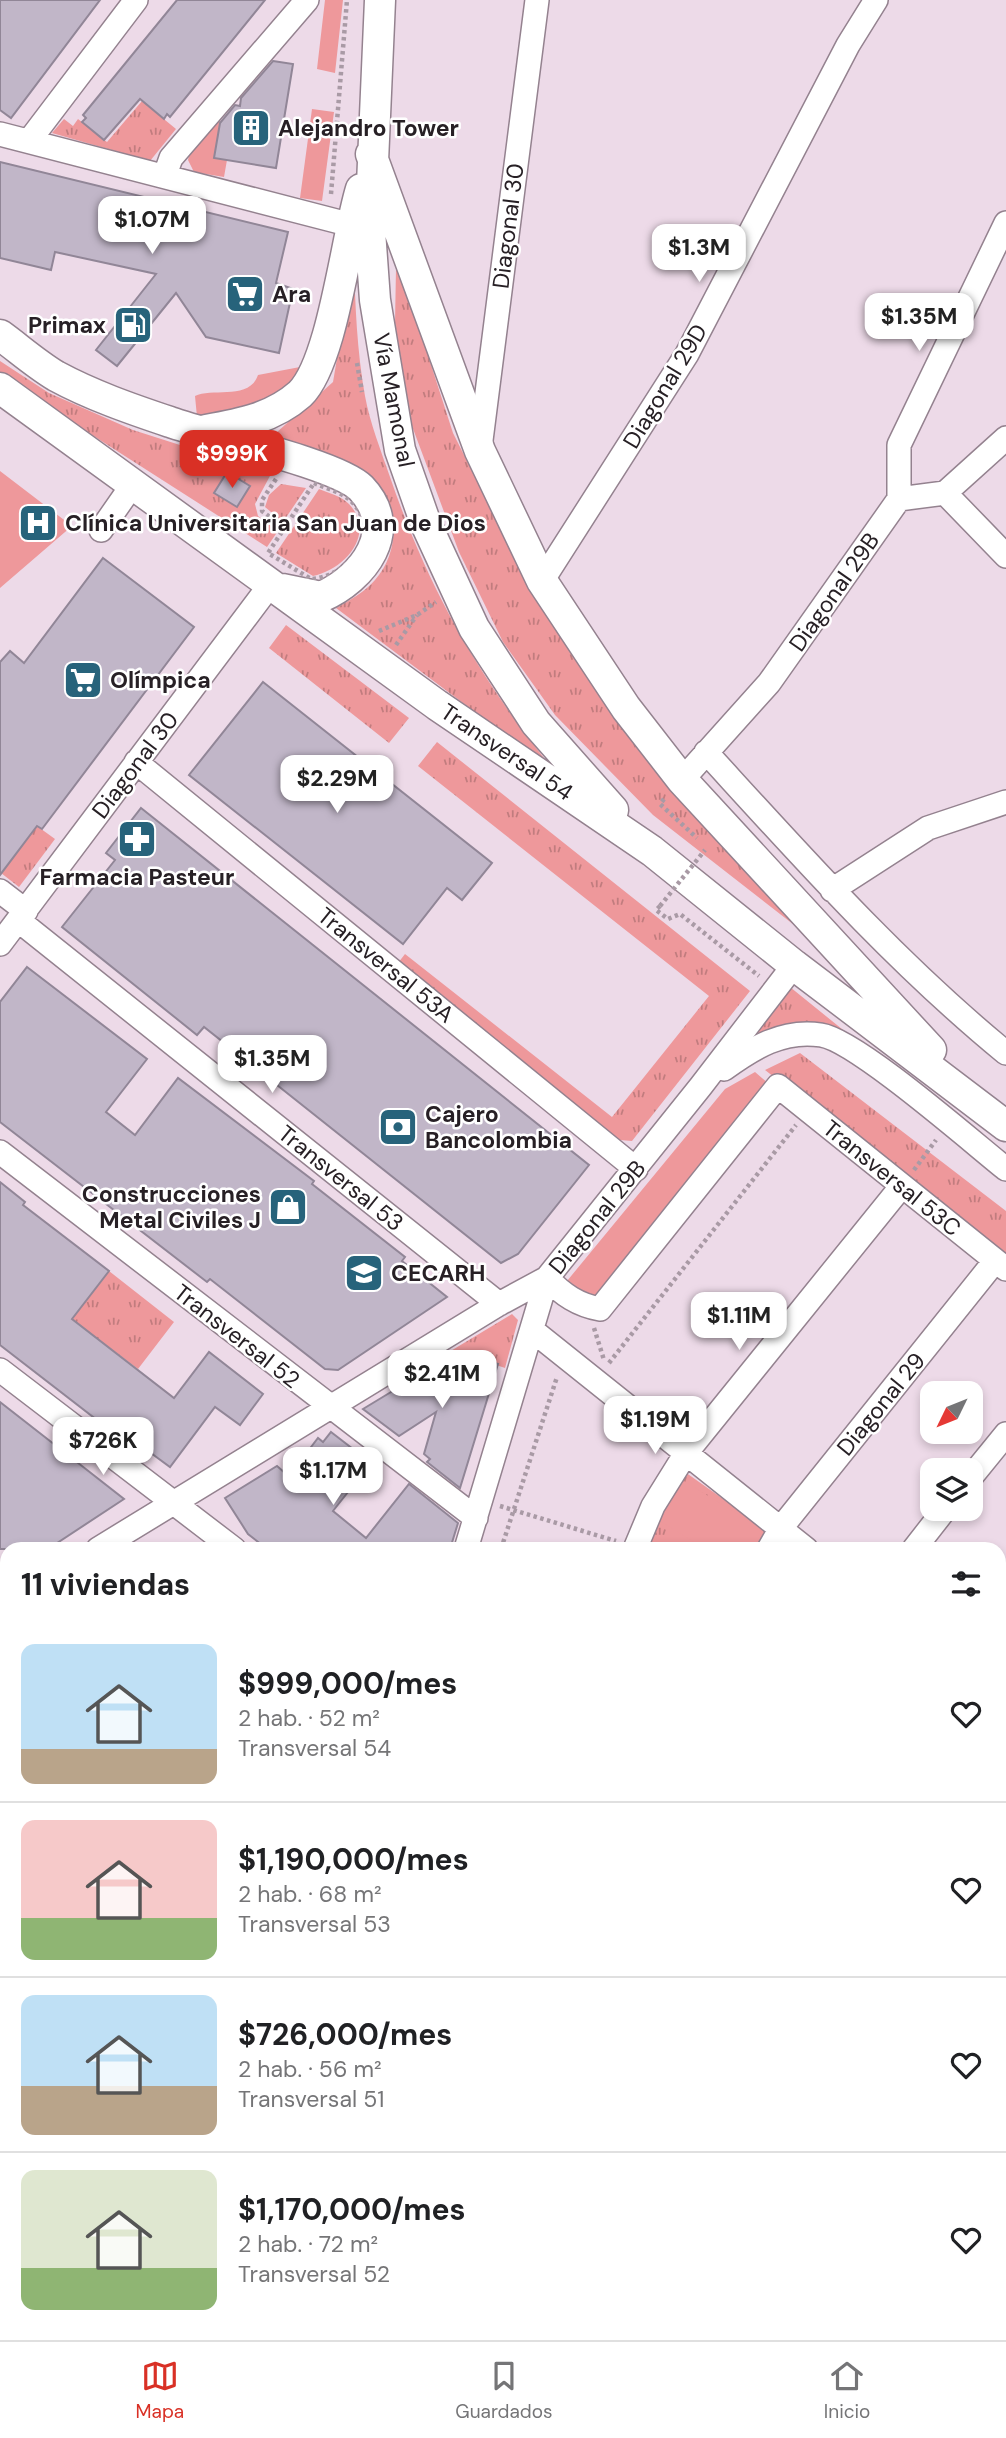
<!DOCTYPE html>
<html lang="es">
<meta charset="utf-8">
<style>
body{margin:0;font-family:"DM Sans",sans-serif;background:#f6f6f6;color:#202124;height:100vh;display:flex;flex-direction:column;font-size:26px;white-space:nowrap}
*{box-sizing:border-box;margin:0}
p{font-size:23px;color:#757577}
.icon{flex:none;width:38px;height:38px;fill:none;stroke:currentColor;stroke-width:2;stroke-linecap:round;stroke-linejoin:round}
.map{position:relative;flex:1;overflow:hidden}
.panel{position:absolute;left:0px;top:1542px;width:1006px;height:800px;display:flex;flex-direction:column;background:#fff;border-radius:21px 21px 0 0;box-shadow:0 4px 10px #0003}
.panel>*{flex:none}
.needle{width:46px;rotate:227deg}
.fabs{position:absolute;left:920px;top:1381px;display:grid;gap:14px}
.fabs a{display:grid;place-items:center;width:63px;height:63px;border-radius:14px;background:#fff;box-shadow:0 4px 10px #0003;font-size:35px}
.price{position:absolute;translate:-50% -60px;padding:0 16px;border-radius:14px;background:#fff;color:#222;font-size:23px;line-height:46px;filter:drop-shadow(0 2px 4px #0008)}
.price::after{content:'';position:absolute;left:50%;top:42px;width:21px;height:16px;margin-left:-10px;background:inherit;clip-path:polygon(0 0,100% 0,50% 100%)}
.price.on{background:#d93025;color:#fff}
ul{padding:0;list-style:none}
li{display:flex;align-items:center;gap:21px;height:175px;padding:0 21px}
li+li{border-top:2px solid #e0e0e0}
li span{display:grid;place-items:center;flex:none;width:196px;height:140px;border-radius:14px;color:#555}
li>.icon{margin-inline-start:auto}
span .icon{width:84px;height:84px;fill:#fffc;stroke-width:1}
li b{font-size:30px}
h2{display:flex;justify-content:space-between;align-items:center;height:84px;padding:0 21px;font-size:30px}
.tab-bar{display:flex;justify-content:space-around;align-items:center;height:98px;border-top:2px solid #e0e0e0;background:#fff;font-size:19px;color:#757577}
.tab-bar a{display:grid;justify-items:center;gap:4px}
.tab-bar .on{color:#d93025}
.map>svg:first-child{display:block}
</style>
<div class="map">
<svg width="1006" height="2340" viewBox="0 0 1006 2340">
<defs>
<pattern id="grass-tufts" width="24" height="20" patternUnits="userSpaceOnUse" patternTransform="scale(1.75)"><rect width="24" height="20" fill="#ee989b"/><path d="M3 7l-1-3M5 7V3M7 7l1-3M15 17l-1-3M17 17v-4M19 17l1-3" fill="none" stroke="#c17c7e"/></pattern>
</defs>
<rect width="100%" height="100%" fill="#eddae8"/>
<path fill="url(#grass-tufts)" d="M 142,101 L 176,129 L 150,161 L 52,133 L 64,119 L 73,126 L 78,119 L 107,142 Z
M 354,258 C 355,304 357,351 365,396 C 370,423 381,451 390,477 C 429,591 480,679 555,772 L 336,608 C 350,600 365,592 375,580 C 407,544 397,482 350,463 C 325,453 294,448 267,441 L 333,382 Z
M 396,268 L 404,281 L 453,433 L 496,519 L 798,928 L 653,815 L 555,715 L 503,642 L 459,552 L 412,426 L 395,323 Z
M 0,361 L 49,393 L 133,430 L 271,474 L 255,504 L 258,516 L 278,531 L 267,547 L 28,394 L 0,373 Z
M 281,484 L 306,488 L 283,522 L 265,507 L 269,495 Z
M 319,489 C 329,493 341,496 349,504 C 377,534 344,570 313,576 L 276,553 Z
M 286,625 L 409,718 L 389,743 L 269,648 Z
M 437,742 L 750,991 L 632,1141 L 620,1140 L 398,963 L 405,954 L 612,1117 L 709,996 L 418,766 Z
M 37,826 L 55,839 L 19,887 L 1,873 Z
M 790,987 L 858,1042 L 833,1030 L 729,1063 Z
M 800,1053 L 1006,1211 L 1006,1257 L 765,1070 Z
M 109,1271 L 174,1322 L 138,1369 L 106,1345 L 66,1396 L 49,1383 L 88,1332 L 72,1319 Z
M 512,1314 L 518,1320 L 505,1368 L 458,1352 L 451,1356 L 449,1352 Z
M 685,1472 L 767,1530 L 758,1549 L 646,1547 L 663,1497 Z
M 999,1709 L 1006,1714 L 1006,1946 L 999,1949 Z
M 999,2130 L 1006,2142 L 1006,2226 L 999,2229 Z"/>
<path fill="#ee989b" d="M 325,0 L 343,0 L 335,73 L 317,69 Z
M 223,103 L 214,157 L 227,160 L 224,177 L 194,172 L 188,160 L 190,151 Z
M 312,109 L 334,112 L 322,201 L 300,198 Z
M 300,367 C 276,412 243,410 197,417 L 195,396 C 212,387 249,401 258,375 Z
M 0,471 L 72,526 L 0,588 Z
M 755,1072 L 769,1084 L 591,1302 L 567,1281 L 725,1089 Z
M 684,1481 L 765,1531 L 754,1549 L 705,1549 L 660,1521 Z
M 0,1851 L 7,1856 L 7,2168 L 0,2177 Z"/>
<path fill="#c1b6c8" stroke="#918697" stroke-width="2" d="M 0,0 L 100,0 L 11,118 L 0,110 Z
M 177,0 L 265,0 L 170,117 L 167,114 L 164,119 L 140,99 L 104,140 L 82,122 L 86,118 L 83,115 Z
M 273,61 L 293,64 L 276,168 L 214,158 L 220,123 L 235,105 L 240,106 L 241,98 Z
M 0,162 L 288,232 L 276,283 L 293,289 L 279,353 L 206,337 L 176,293 L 117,366 L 96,350 L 156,274 L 55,252 L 51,270 L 0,258 Z
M 227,472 L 250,486 L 237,507 L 214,493 Z
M 103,558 L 194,627 L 42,829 L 37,826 L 0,875 L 0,662 L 10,651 L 24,663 Z
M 263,682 L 492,863 L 462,900 L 447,888 L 403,944 L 189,775 Z
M 141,808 L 589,1165 L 518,1254 L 501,1263 L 204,1027 L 197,1035 L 62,927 L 115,860 L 106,853 Z
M 27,967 L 147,1059 L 106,1112 L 135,1135 L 178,1078 L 314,1181 L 312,1184 L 405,1257 L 402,1261 L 447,1297 L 338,1370 L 325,1369 L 210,1279 L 207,1282 L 0,1122 L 0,1002 Z
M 0,1182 L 25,1202 L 23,1205 L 109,1271 L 72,1319 L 174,1398 L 209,1352 L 263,1394 L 240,1425 L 215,1407 L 170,1467 L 136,1442 L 132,1447 L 0,1345 Z
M 457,1352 L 498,1364 L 460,1488 L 427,1462 L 430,1459 L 424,1454 L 436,1412 L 399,1436 L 363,1409 Z
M 0,1402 L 73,1459 L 124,1499 L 48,1549 L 0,1549 Z
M 331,1432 L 371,1463 L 333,1511 L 366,1538 L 409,1484 L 458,1523 L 450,1549 L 267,1549 L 248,1534 L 225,1498 L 277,1466 L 285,1473 L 305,1449 L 308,1451 L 318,1438 L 323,1442 Z"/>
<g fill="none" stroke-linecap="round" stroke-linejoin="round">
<g stroke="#94828f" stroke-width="26">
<path id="minor" d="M 0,134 L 367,229
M 29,141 L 136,0
M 165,175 L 171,158 L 307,0
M 480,448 L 537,0
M 945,493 L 1006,556
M 899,499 L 899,445 L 1006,223
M 101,530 L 133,484
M 542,581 L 687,354 L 848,45 L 876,0
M 706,752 C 802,857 896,963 1006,1053
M 136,762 L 636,1169
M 682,780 L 769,683 L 899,499 L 945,493 L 1006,438
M 832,890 L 928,828 L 1006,802
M 0,891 L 26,911
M 18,920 L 499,1304
M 0,944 L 270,585
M 724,1069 C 753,1048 783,1029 821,1035 C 856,1040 972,1142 1006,1169
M 0,1152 L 476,1518
M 547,1278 C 563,1295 578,1305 600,1309 L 778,1086 L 1006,1269
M 532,1330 L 806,1549
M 0,1370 L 234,1549
M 971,1477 L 1006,1434
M 98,1549 L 499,1304 L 547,1278
M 466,1549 L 547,1278 L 701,1086 L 794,965
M 635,1549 L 653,1506 L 686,1453 L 901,1187
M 769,1549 L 781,1528 L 995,1261
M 914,1549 L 946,1508
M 0,1590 L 7,1596
M 999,1636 L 1006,1627
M 999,1748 L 1006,1752
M 0,1807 L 7,1812
M 999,1967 L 1006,1963
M 0,2216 L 7,2207
M 0,2245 L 7,2251
M 111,2334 L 118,2340
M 864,2334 L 867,2340
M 231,2340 L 233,2334
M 400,2340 L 402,2334
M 665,2340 L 666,2334"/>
</g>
<g stroke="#94828f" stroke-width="33">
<path id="major" d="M 380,0 L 370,231 L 375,300 L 400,450 L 426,524 L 474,628 L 536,723 L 613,810
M 371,154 L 480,451 L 542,581 L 626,708 L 682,780 L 931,1050
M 0,335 C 18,348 36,364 56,376 C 91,395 131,409 170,422 C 209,436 337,464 361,488 C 401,530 363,579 321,597 L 282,589
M 0,388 L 437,705 L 652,851 L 794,965 L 1006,1126
M 206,430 C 240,424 273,418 300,394 C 333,362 346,237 361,189"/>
</g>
<path stroke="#a99aa5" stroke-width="4.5" stroke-dasharray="3.5 3.5" stroke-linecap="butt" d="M 331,194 L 347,0
M 357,363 L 362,392
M 276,479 L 262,500 L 262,511 L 285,529
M 314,483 C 327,489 343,492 353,503 C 382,535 347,577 311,579 L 268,553 Z
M 379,631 L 417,615 L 436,602
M 396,645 L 417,615
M 664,799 L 660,804 L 697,838
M 660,906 L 656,910 L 668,919 L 680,914 L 759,976
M 914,1170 L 936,1140
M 594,1328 L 604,1360
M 609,1363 L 796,1125
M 500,1506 L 616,1541
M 501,1549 L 557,1377
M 999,2119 L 1006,2115
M 999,2126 L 1006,2138
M 999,2241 L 1006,2238
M 0,2309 L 7,2311
M 179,2340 L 181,2334
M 267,2340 L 268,2334
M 525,2340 L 527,2334
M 809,2340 L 811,2334"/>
<use href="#minor" stroke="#fff" stroke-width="23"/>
<use href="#major" stroke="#fff" stroke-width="30"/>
<path stroke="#a99aa5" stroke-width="4.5" stroke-dasharray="3.5 3.5" stroke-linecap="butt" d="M 660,906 L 705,850"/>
</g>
<defs>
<g id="building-square" transform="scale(2.0125)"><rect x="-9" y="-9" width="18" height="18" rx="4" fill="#27637b" stroke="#fff"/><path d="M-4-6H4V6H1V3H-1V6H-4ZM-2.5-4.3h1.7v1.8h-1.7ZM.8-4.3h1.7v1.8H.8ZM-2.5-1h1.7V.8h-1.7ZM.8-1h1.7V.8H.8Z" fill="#fff"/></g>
<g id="supermarket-square" transform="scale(2.0125)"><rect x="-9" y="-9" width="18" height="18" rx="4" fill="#27637b" stroke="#fff"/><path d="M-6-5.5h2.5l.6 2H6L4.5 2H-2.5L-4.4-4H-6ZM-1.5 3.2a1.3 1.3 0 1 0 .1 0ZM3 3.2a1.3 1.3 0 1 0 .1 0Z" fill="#fff"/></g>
<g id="fuel-square" transform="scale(2.0125)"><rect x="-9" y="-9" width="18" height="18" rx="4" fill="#27637b" stroke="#fff"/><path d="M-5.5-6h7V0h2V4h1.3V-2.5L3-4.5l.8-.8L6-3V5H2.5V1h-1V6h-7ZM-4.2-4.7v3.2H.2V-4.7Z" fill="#fff"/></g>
<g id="hospital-square" transform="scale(2.0125)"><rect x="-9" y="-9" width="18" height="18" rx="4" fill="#27637b" stroke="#fff"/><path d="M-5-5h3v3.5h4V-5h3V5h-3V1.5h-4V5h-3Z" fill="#fff"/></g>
<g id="pharmacy-square" transform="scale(2.0125)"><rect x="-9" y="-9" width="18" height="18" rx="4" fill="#27637b" stroke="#fff"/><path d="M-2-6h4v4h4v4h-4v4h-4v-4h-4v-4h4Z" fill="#fff"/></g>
<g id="bank-square" transform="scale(2.0125)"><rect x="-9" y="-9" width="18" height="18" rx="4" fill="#27637b" stroke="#fff"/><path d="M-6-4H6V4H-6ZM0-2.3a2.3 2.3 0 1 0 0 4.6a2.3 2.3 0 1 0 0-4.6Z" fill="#fff"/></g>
<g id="shop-square" transform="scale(2.0125)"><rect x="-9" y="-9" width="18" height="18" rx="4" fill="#27637b" stroke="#fff"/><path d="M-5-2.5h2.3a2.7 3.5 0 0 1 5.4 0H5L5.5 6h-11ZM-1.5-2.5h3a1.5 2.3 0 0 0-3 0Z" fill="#fff"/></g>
<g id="university-square" transform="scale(2.0125)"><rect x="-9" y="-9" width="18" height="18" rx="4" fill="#27637b" stroke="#fff"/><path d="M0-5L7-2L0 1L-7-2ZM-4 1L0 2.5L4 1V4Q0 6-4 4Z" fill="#fff"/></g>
</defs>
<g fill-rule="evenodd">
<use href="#building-square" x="251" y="128"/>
<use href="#supermarket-square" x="245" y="294"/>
<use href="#fuel-square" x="133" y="325"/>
<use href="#hospital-square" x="38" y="523"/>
<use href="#supermarket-square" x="83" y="680"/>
<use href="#pharmacy-square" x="137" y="839"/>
<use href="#bank-square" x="398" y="1127"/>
<use href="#shop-square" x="288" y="1207"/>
<use href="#university-square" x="364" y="1273"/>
</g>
<g text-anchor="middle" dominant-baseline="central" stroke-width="5" stroke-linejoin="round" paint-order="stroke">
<g font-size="23" font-weight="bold" fill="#272025" stroke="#fff" text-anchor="start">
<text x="278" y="128">Alejandro Tower</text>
<text x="272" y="294">Ara</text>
<text x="106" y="325" text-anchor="end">Primax</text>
<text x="65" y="523">Clínica Universitaria San Juan de Dios</text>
<text x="110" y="680">Olímpica</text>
<text x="137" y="877" text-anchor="middle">Farmacia Pasteur</text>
<text x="425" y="1114">Cajero<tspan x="425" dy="26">Bancolombia</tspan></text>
<text x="261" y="1194" text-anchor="end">Construcciones<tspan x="261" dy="26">Metal Civiles J</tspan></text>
<text x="391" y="1273">CECARH</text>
</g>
<g font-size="23" fill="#272025" stroke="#fff">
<text transform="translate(508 226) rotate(-83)">Diagonal 30</text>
<text transform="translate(665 386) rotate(-59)">Diagonal 29D</text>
<text transform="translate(394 400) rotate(79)">Vía Mamonal</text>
<text transform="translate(834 592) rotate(-55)">Diagonal 29B</text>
<text transform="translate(507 752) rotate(34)">Transversal 54</text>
<text transform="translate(135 765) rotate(-53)">Diagonal 30</text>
<text transform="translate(386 965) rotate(39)">Transversal 53A</text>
<text transform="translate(341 1178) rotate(39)">Transversal 53</text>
<text transform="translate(892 1178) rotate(39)">Transversal 53C</text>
<text transform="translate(597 1217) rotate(-51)">Diagonal 29B</text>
<text transform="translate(237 1336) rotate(38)">Transversal 52</text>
<text transform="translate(881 1404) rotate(-51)">Diagonal 29</text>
</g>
</g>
</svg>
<div class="fabs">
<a><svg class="needle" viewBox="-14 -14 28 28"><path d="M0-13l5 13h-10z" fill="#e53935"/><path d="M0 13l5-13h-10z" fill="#757577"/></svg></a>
<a><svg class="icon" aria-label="layers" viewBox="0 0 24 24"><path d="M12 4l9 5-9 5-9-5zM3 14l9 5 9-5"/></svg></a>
</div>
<b class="price" style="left:152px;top:256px">$1.07M</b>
<b class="price" style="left:699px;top:284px">$1.3M</b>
<b class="price" style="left:919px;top:353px">$1.35M</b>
<b class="price on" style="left:232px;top:490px">$999K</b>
<b class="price" style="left:337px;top:815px">$2.29M</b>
<b class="price" style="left:272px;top:1095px">$1.35M</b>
<b class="price" style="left:739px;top:1352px">$1.11M</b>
<b class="price" style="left:442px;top:1410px">$2.41M</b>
<b class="price" style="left:655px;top:1456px">$1.19M</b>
<b class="price" style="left:103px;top:1477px">$726K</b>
<b class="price" style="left:333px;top:1507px">$1.17M</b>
<section class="panel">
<h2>11 viviendas<svg class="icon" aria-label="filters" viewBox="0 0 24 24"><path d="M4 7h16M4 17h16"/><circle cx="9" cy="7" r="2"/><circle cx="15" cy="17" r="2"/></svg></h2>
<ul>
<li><span style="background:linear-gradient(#bfe0f5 75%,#b9a48a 0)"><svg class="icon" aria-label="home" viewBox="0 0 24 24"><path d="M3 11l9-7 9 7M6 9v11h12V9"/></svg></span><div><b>$999,000/mes</b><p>2 hab. · 52 m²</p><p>Transversal 54</p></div><svg class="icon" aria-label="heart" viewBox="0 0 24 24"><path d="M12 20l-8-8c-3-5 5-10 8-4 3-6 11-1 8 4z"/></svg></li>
<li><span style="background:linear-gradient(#f6c9c9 70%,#8fb573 0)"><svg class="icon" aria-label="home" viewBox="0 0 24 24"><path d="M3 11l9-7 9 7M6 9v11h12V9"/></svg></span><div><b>$1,190,000/mes</b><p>2 hab. · 68 m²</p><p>Transversal 53</p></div><svg class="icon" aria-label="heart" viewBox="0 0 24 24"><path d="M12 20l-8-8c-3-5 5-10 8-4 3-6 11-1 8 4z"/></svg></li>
<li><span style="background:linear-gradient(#bfe0f5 65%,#b9a48a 0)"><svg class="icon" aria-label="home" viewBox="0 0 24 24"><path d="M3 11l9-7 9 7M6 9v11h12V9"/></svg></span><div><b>$726,000/mes</b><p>2 hab. · 56 m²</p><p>Transversal 51</p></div><svg class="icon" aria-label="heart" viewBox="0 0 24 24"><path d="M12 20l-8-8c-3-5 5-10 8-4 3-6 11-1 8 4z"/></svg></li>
<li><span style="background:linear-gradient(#dfe7d0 70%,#8fb573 0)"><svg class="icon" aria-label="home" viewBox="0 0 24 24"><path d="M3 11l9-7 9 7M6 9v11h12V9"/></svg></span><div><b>$1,170,000/mes</b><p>2 hab. · 72 m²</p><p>Transversal 52</p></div><svg class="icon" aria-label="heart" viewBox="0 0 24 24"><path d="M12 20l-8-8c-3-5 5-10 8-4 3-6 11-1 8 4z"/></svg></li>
</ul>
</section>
</div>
<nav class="tab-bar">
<a class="on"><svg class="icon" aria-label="map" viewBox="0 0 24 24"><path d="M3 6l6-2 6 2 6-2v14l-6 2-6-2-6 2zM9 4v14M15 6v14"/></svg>Mapa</a>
<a><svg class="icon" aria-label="saved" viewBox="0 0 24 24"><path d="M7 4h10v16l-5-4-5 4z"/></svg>Guardados</a>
<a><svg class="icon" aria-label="home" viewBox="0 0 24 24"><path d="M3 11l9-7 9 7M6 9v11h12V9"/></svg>Inicio</a>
</nav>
